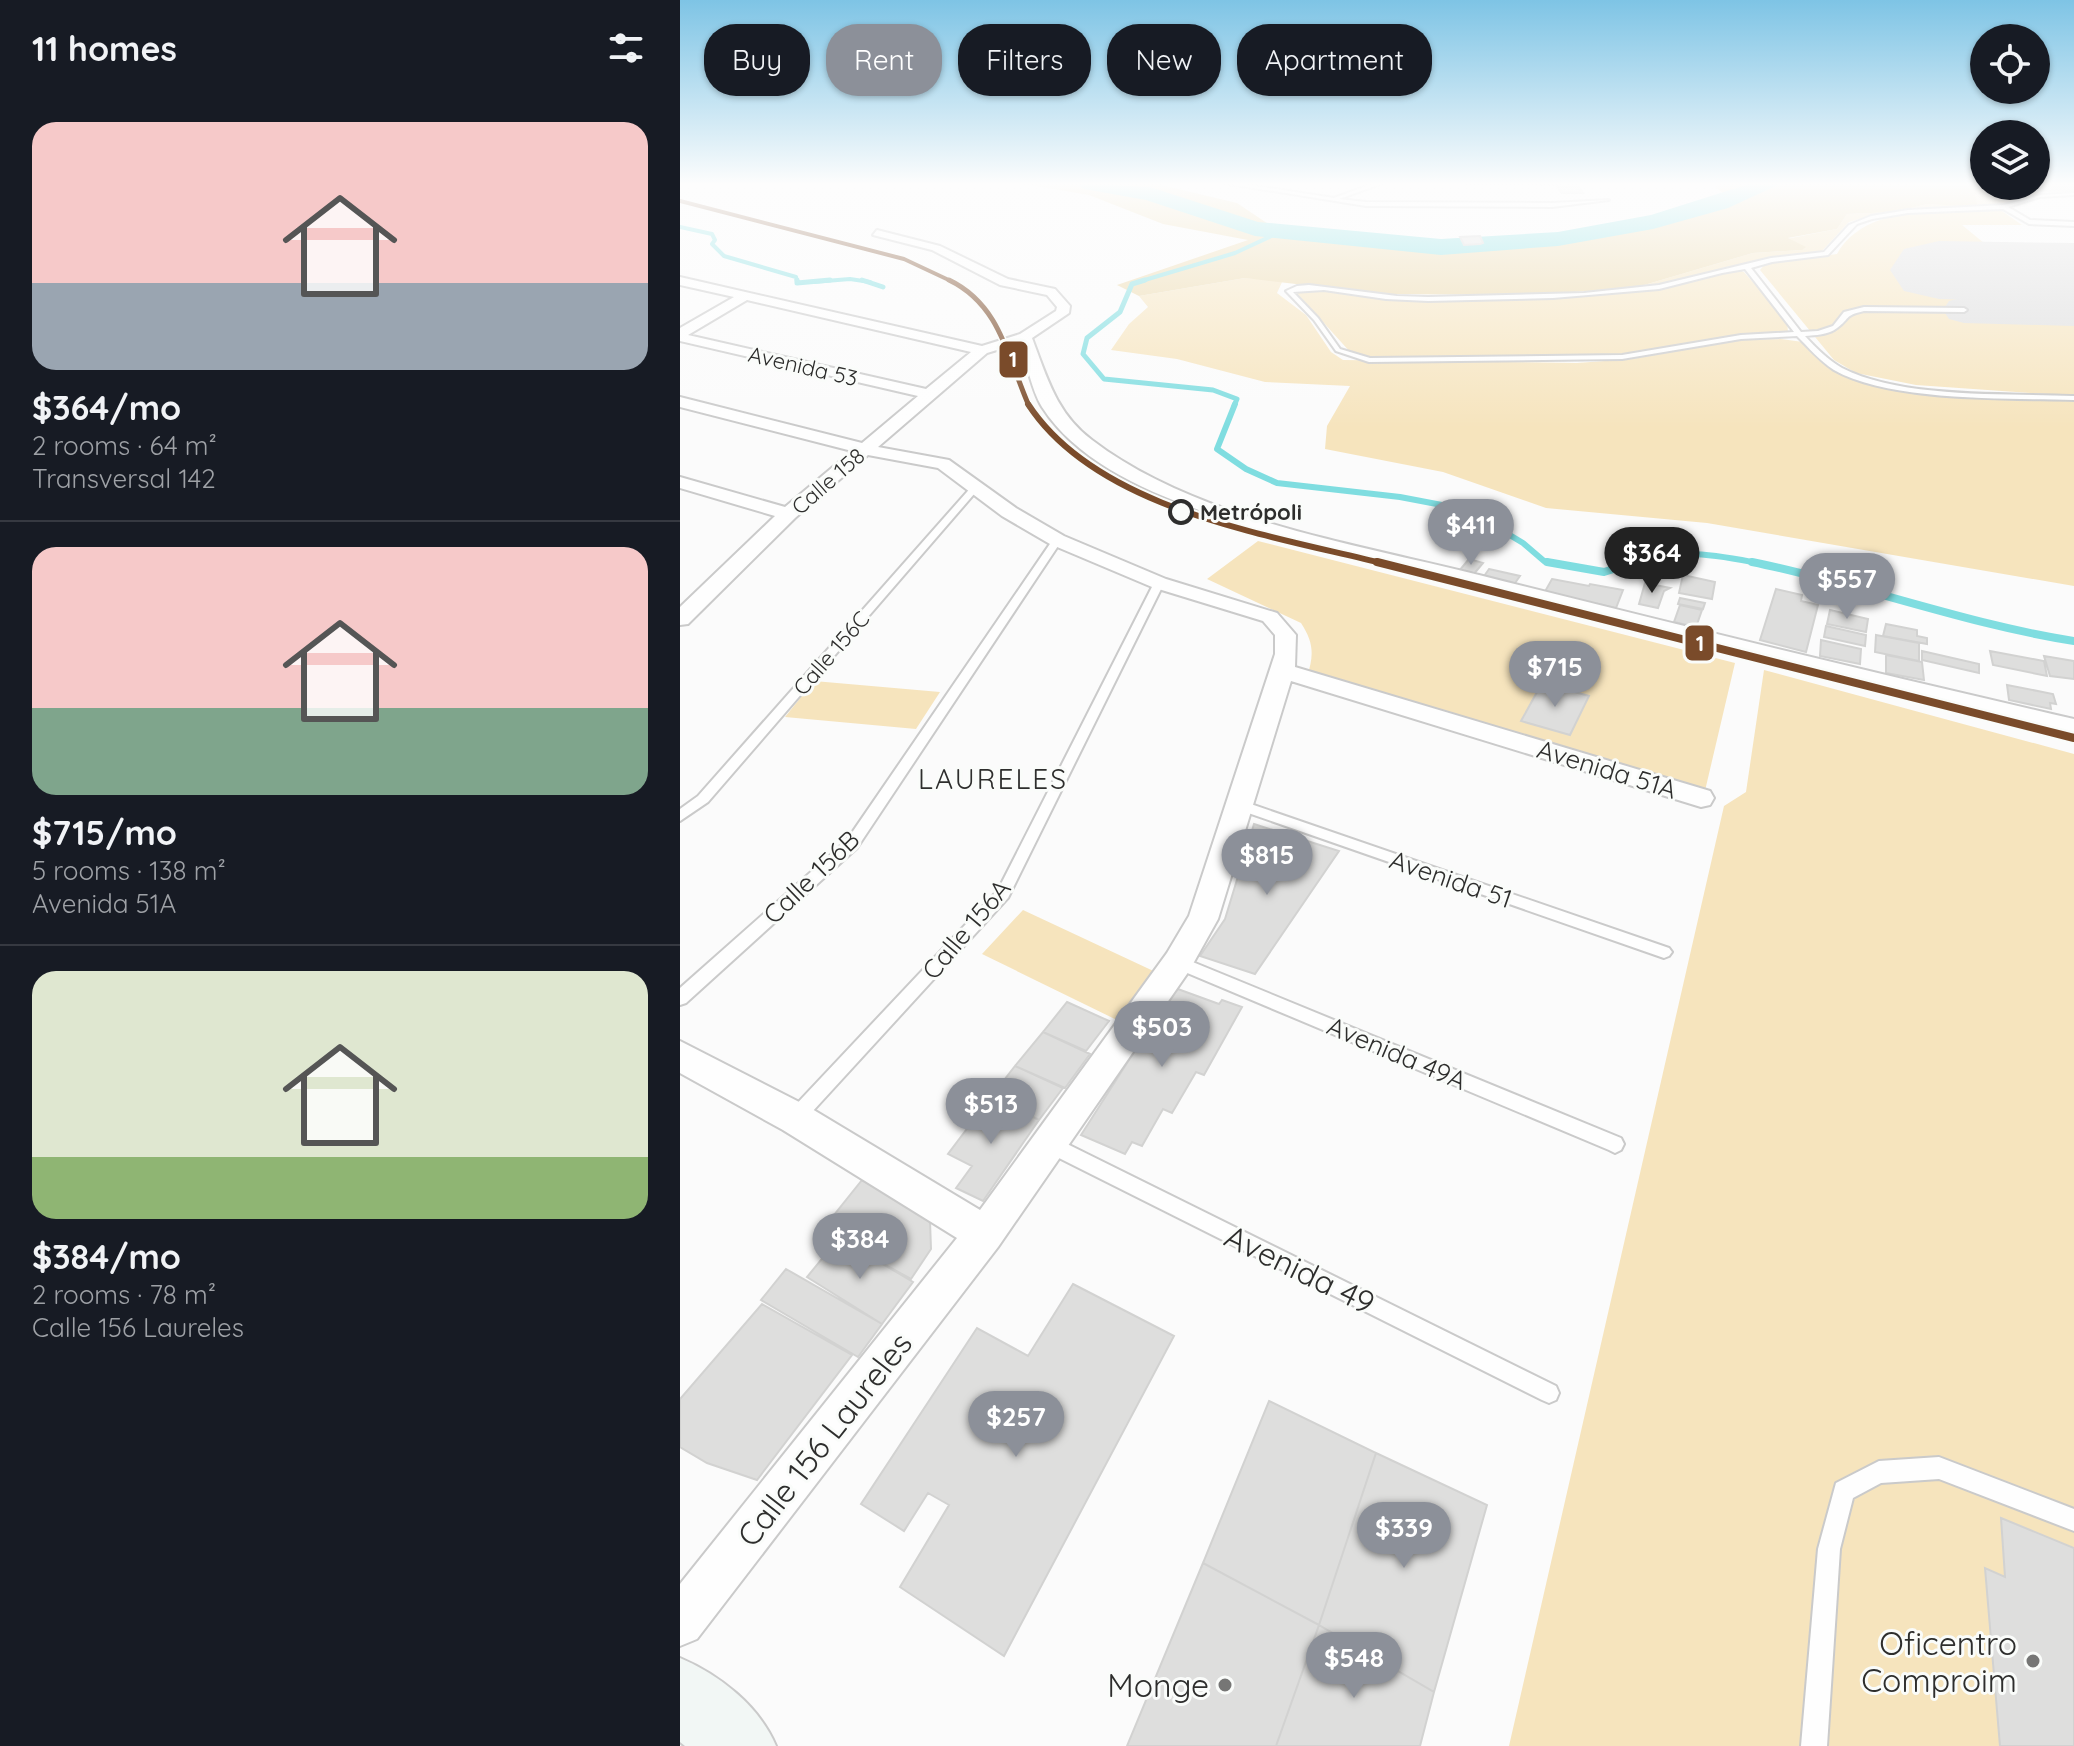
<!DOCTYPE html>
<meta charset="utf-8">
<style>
body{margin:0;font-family:Quicksand,sans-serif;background:#20242c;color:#f1f3f6;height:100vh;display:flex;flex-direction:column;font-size:30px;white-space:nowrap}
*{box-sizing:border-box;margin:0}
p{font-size:26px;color:#9ea1a6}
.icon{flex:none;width:44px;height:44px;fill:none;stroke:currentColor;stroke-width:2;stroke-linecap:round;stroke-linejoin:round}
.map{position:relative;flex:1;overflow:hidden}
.sheet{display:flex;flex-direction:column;background:#171b24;width:680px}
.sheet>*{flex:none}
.guide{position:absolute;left:24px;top:24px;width:760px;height:72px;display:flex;gap:16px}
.tools{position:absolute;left:1290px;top:24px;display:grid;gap:16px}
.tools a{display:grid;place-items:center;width:80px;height:80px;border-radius:50%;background:#171b24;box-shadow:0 2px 6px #0004;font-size:40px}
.price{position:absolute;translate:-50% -68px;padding:0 18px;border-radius:28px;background:#8c9099;color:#fff;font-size:26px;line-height:52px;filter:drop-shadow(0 2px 4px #0008)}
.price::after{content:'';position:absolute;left:50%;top:48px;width:24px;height:18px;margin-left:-12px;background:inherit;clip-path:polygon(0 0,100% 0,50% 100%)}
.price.active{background:#222;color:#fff}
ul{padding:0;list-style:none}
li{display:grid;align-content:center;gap:16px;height:424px;padding:0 32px}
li+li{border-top:2px solid #363941}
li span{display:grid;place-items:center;height:248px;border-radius:24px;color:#555}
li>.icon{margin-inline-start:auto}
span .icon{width:144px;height:144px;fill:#fffc;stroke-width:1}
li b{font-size:34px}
h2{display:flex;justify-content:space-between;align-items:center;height:96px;padding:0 32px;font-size:34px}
.pill{padding:0 28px;border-radius:32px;background:#171b24;box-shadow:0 2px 6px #0004;font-size:28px;line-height:72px}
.pill.active{background:#8c9099;color:#fff}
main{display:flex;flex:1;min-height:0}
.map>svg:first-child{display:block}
</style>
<main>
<section class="sheet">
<h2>11 homes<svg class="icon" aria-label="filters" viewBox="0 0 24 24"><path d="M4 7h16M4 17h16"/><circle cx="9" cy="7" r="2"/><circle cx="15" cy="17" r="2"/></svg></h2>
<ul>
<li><span style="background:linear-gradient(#f6c9c9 65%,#9aa5b1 0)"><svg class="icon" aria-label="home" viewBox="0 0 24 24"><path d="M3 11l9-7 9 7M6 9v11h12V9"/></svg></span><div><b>$364/mo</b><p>2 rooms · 64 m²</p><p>Transversal 142</p></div></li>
<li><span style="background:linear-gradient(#f6c9c9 65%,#7fa58c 0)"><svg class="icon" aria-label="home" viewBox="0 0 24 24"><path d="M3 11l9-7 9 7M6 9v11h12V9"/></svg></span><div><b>$715/mo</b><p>5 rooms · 138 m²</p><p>Avenida 51A</p></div></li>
<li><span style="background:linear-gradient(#dfe7d0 75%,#8fb573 0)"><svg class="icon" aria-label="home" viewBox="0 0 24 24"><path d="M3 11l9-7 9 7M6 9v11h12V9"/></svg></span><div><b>$384/mo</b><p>2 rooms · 78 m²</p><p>Calle 156 Laureles</p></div></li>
</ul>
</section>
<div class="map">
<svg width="1394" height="1746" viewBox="0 0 1394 1746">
<rect width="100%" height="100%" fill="#fbfbfb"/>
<path fill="#f6e4bd" d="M 1345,186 L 1361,193 L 1314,207 L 1186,217 L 1169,222 L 1141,252 L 1046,267 L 985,284 L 954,288 L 1073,253 L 1122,250 L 1106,239 L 1157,229 L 1167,214 L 1215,212 L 1247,204 L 1298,206 L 1294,195 Z
M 1319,209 L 1342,225 L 1282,225 L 1326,261 L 1220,260 L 1242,279 L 1394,283 L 1394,306 L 1278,304 L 1292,315 L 1394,318 L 1394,396 L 1236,385 L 1176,373 L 1154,360 L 1080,270 L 1085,264 L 1157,254 C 1186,202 1266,213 1319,209 Z
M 1057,269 L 1064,272 L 1107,321 L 1108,332 L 1058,335 L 944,355 L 899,358 L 691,358 L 671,353 L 615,291 L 641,290 L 718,300 L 856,299 L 976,290 Z
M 565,278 L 603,280 L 597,293 L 626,315 L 651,352 L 663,360 L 897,363 L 952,359 L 1060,340 L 1101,339 L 1123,342 L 1150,369 L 1197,384 L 1308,396 L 1394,400 L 1394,586 L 1027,523 L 866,508 L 763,472 L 645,449 L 647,426 L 670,386 L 585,382 L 497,359 L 431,350 L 449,324 L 468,307 L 459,296 Z
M 578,541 L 1055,663 L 1024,795 L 627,677 C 634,655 634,643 621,623 L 527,579 Z
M 1084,670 L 1394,754 L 1394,1746 L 829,1746 L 1044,806 L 1066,792 Z
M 134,681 L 260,692 L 236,729 L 105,717 Z
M 343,910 L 482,975 L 443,1023 L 302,954 Z"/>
<path fill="#ebd7a7" d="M 338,183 L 473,183 L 557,203 L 600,232 L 761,247 L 878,239 L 973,222 L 1051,199 L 1035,187 L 1041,183 L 1345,186 L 1295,195 L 1298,207 L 1247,204 L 1215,212 L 1167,214 L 1157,229 L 1108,238 L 1126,247 L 1122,250 L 1073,253 L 954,288 L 850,295 L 702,294 L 565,278 L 459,296 L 437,285 L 568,240 L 483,224 L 409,195 Z"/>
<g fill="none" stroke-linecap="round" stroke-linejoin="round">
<path stroke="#7fdde0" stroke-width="4" d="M 0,227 L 32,234 L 35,240 L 32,244 L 44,256 L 116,277 L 117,282
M 133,282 L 170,279 L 190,282
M 458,282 L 555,253 L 600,232"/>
<path stroke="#7fdde0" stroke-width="5" d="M 117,280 L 117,283 L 150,280
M 182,280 L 203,287
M 465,280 L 452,284 L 440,312 L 407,338 L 403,354 L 424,379 L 533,390 L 557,399 L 554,406"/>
<path stroke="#7fdde0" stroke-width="6" d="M 555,404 L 537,449 L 566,469 L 597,483 L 720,497 L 788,510 L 843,543 L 864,561 L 878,564
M 950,564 C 997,548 1034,554 1082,564"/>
<path stroke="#7fdde0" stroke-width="8" d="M 867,562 L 924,572 L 956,562
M 1072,562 C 1180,584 1285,624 1394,641"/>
<path fill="#7fdde0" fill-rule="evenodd" d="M 394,183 L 470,187 L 578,222 L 761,239 L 878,232 L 971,215 L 1072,183 L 1102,183 L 1048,208 L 973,229 L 878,246 L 761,255 L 575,236 L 466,200 L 404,189 Z"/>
<path fill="#dedede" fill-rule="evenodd" d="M 1284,297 L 1394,300 L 1394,326 L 1284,323 L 1269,319 L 1263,310 L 1269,301 Z"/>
<path fill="#dedede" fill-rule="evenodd" d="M 1259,241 L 1394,243 L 1394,303 L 1259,299 L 1224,291 L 1210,270 L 1224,249 Z"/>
</g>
<path fill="#dededd" stroke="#d2d2d1" stroke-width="2" d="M 1356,183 L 1392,183 L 1394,191 L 1358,191 L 1348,186 Z
M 886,184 L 896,184 L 903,193 L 882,193 L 877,187 L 888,187 Z
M 800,236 L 803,243 L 800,244 L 784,245 L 780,237 Z
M 789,559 L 803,563 L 793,575 L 779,571 Z
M 809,569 L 840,576 L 833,586 L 802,579 Z
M 1003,575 L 1035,582 L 1032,599 L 999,593 Z
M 872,579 L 909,586 L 910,584 L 943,590 L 936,608 L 918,604 L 917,608 L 863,595 Z
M 965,583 L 990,588 L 984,591 L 978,608 L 959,604 Z
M 1096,589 L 1122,595 L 1121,601 L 1138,605 L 1126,652 L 1080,640 Z
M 1000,598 L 1025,603 L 1023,609 L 998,604 Z
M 1000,605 L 1022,610 L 1016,627 L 994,622 Z
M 1150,610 L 1188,619 L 1186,632 L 1147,624 Z
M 1206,624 L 1237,630 L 1237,636 L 1247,638 L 1247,644 L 1203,636 Z
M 1146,626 L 1186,635 L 1185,646 L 1144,637 Z
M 1196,635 L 1239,643 L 1239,661 L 1195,652 Z
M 1141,640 L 1181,649 L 1180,664 L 1140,656 Z
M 1242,651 L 1299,664 L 1299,673 L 1242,660 Z
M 1310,651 L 1364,661 L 1367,676 L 1313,665 Z
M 1206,655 L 1242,662 L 1244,680 L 1206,673 Z
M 1364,656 L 1394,661 L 1394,679 L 1370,676 Z
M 862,683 L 909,696 L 890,735 L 841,721 Z
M 1327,685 L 1373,694 L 1376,704 L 1370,703 L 1371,709 L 1329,700 Z
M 574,824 L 659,851 L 575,974 L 520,956 L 545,919 Z
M 495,988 L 539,1004 L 542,1000 L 562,1007 L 524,1075 L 516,1072 L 492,1113 L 483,1109 L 462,1146 L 452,1142 L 445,1154 L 401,1135 Z
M 387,1002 L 429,1021 L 406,1051 L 363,1032 Z
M 363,1032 L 410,1054 L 385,1088 L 335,1066 Z
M 335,1066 L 383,1088 L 359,1120 L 311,1097 Z
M 311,1097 L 359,1120 L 303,1201 L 276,1188 L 292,1166 L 268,1154 Z
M 182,1180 L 250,1221 L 251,1249 L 231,1279 L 142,1230 Z
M 159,1238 L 233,1282 L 202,1324 L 127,1277 Z
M 106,1269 L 202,1324 L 178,1357 L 81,1300 Z
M 393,1284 L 494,1336 L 324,1656 L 220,1587 L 269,1505 L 248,1493 L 224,1531 L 181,1504 L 297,1328 L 348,1356 Z
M 82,1304 L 172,1355 L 77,1480 L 27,1463 L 0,1447 L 0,1399 Z
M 589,1401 L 696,1453 L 639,1625 L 523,1563 Z
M 696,1453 L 807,1505 L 754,1692 L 639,1625 Z
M 1321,1518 L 1394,1548 L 1394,1746 L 1320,1746 L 1305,1568 L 1325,1577 Z
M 523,1563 L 639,1625 L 596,1746 L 447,1746 Z
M 639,1625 L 754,1692 L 740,1746 L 596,1746 Z"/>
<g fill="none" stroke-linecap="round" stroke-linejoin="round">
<g stroke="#cacaca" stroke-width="4">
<path id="service" d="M 543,183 L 557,183 L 654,198 L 695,183 L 703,183 L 659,199 L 686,202 L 872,203 L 929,200 L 872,207 L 686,206 Z
M 786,183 L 880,183 L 878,184 Z
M 1394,193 L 1394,195 L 1360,197 L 1328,207 L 1350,220 L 1394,222 L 1394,226 L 1349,224 L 1323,209 L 1228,213 L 1192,219 L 1177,224 L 1148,255 L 1092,262 L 1071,268 L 1121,332 L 1138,331 L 1153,326 L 1164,312 L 1184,307 L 1284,308 L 1287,310 L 1284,312 L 1184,311 C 1163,316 1171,318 1157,328 C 1149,335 1135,335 1125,336 C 1136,348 1148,360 1162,368 C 1223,399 1326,393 1394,396 L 1394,400 C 1329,398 1210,402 1154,370 C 1140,361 1129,348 1117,336 L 1061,339 L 942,359 L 689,362 L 656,351 L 634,320 L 606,291 L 617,286 L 629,285 L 717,296 L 748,297 L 904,293 L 979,285 L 1091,258 L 1144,252 L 1169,225 L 1191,216 L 1228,210 L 1324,205 L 1360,195 ZM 1065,269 L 1114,332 L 1061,335 L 942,355 L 690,358 L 660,349 L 638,318 L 613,292 L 644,290 L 706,299 L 748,301 L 873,298 L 979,289 L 1042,273 Z
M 294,484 L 301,486 L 28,802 L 0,821 L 0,809 L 18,796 Z
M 374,538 L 382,540 L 177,848 L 6,1003 L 0,1005 L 0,988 L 167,840 Z
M 479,580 L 484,583 L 328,898 L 121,1124 L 115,1126 L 109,1124 L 106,1118 L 109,1112 L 318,890 L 474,583 Z
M 559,800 L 989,948 L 992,952 L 989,956 L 984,958 L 554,808 L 552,805 Z
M 498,956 L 941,1138 L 944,1144 L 941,1150 L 935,1153 L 929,1150 L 493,967 L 490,962 L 493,957 Z
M 371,1136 L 876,1386 L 879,1393 L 876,1400 L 869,1403 L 862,1400 L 365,1151 L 362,1145 L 365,1139 Z
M 1259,1457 L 1394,1509 L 1394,1531 L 1259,1479 L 1201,1483 L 1173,1498 L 1160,1549 L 1147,1746 L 1121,1746 L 1138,1549 L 1156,1483 L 1199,1461 Z"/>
</g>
<g stroke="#cacaca" stroke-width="4">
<path id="minor" d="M 197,230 L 260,246 L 328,279 L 375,289 L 390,306 L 389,313 L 352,338 C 367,378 377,414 412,440 C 515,519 675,544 799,575 C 997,625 1195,673 1394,719 L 1394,735 L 600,537 C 522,511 409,481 362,407 C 351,389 347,363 340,343 L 307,353 L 198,447 L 269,460 L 336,508 L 384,536 L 486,579 L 597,613 L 616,635 L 615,667 L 1030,791 L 1034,798 L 1030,805 L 1021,807 L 611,681 L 538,919 L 509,971 L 318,1247 L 17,1639 L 0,1646 L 0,1584 L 277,1238 L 103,1130 L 0,1073 L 0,1041 L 127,1106 L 300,1210 L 487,953 L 509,916 L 595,654 L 595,635 L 583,621 L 472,587 L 370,544 L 322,516 L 258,468 L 188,455 L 115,518 L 8,624 L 0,625 L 0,607 L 95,516 L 0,488 L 0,477 L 105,507 L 172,451 L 0,407 L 0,397 L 182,443 L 238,396 L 0,341 L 0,328 L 54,297 L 0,285 L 0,277 L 302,346 L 340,334 L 376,311 L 377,307 L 367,295 L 320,285 L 252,250 L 193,235 ZM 67,300 L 291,352 L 246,389 L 8,335 Z"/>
</g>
<g stroke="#cacaca" stroke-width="4">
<path id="secondary" d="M 0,1658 C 40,1675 79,1706 96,1746 L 5,1746 L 0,1742 Z"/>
</g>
<use href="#service" fill="#fefefe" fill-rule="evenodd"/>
<use href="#minor" fill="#fefefe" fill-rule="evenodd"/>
<use href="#secondary" fill="#f2f7f5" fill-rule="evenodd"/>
<g stroke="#fafcfa" stroke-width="6">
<path id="rail-1-far3" d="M 0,201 L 224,259 L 273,282"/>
</g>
<g stroke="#fafcfa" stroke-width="8">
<path id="rail-1-far2" d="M 269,280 C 321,305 328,359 349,406"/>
</g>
<g stroke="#fafcfa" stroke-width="10">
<path id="rail-1-far1" d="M 348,404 C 417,510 590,535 705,564"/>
</g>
<g stroke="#fafcfa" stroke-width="13">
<path id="rail-1" d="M 697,562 L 1394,738"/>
</g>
<use href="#rail-1-far3" stroke="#7a4b2a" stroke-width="4"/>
<use href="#rail-1-far2" stroke="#7a4b2a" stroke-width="5"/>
<use href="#rail-1-far1" stroke="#7a4b2a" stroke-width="6"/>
<use href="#rail-1" stroke="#7a4b2a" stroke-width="8"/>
</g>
<linearGradient id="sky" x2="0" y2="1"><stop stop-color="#7ec4e5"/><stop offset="0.43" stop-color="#fdfdfd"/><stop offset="1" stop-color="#fdfdfd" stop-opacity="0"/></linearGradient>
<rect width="1394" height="428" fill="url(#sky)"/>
<circle fill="#fafcfa" stroke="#2e2e2d" stroke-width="4" cx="501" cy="512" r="11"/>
<g fill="#767675" stroke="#fafcfa" stroke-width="3">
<circle cx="1353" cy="1661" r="8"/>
<circle cx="545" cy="1685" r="8"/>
</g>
<g text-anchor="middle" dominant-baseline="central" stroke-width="6" stroke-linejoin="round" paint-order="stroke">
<g font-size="22" fill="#2e2e2d" stroke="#fafcfa">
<text transform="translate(123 366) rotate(13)">Avenida 53</text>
<text transform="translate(148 481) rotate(-41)">Calle 158</text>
<text transform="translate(151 653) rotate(-49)">Calle 156C</text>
</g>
<g font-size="22" font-weight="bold" fill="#2e2e2d" stroke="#fafcfa" text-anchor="start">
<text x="520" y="512">Metrópoli</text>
</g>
<g font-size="26" fill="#2e2e2d" stroke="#fafcfa">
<text transform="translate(927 769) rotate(17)">Avenida 51A</text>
<text transform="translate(131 877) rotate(-44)">Calle 156B</text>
<text transform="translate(771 879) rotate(19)">Avenida 51</text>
<text transform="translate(286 929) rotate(-50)">Calle 156A</text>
<text transform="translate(717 1053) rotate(23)">Avenida 49A</text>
</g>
<g font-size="28" letter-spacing="2" fill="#2e2e2d" stroke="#fafcfa">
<text x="313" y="778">LAURELES</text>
</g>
<g font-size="32" fill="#2e2e2d" stroke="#fafcfa">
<text transform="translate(620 1269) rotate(26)">Avenida 49</text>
<text transform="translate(144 1439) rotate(-52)">Calle 156 Laureles</text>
</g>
<g font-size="32" fill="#2e2e2d" stroke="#fafcfa" text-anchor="end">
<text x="1337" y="1643">Oficentro<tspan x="1337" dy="37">Comproim</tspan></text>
<text x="529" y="1685">Monge</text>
</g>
</g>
<g stroke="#fafcfa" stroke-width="3">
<rect x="318" y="340" width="31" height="39" rx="8" fill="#7a4b2a"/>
<rect x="1004" y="624" width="31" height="38" rx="8" fill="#7a4b2a"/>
</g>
<g font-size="22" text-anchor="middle" font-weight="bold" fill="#fff">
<text x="333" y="367">1</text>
<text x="1020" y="651">1</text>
</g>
</svg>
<div class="tools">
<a><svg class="icon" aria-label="locate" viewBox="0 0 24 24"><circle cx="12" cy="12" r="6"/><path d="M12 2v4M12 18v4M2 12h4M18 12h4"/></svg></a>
<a><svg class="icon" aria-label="layers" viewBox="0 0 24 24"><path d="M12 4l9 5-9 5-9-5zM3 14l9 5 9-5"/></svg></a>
</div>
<b class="price" style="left:791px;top:567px">$411</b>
<b class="price active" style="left:972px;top:595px">$364</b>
<b class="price" style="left:1167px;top:621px">$557</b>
<b class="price" style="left:875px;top:709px">$715</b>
<b class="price" style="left:587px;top:897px">$815</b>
<b class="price" style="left:482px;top:1069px">$503</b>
<b class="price" style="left:311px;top:1146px">$513</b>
<b class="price" style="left:180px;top:1281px">$384</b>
<b class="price" style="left:336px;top:1459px">$257</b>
<b class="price" style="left:724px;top:1570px">$339</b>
<b class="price" style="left:674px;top:1700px">$548</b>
<div class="guide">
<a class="pill">Buy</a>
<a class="pill active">Rent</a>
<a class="pill">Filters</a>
<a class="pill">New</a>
<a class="pill">Apartment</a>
</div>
</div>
</main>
